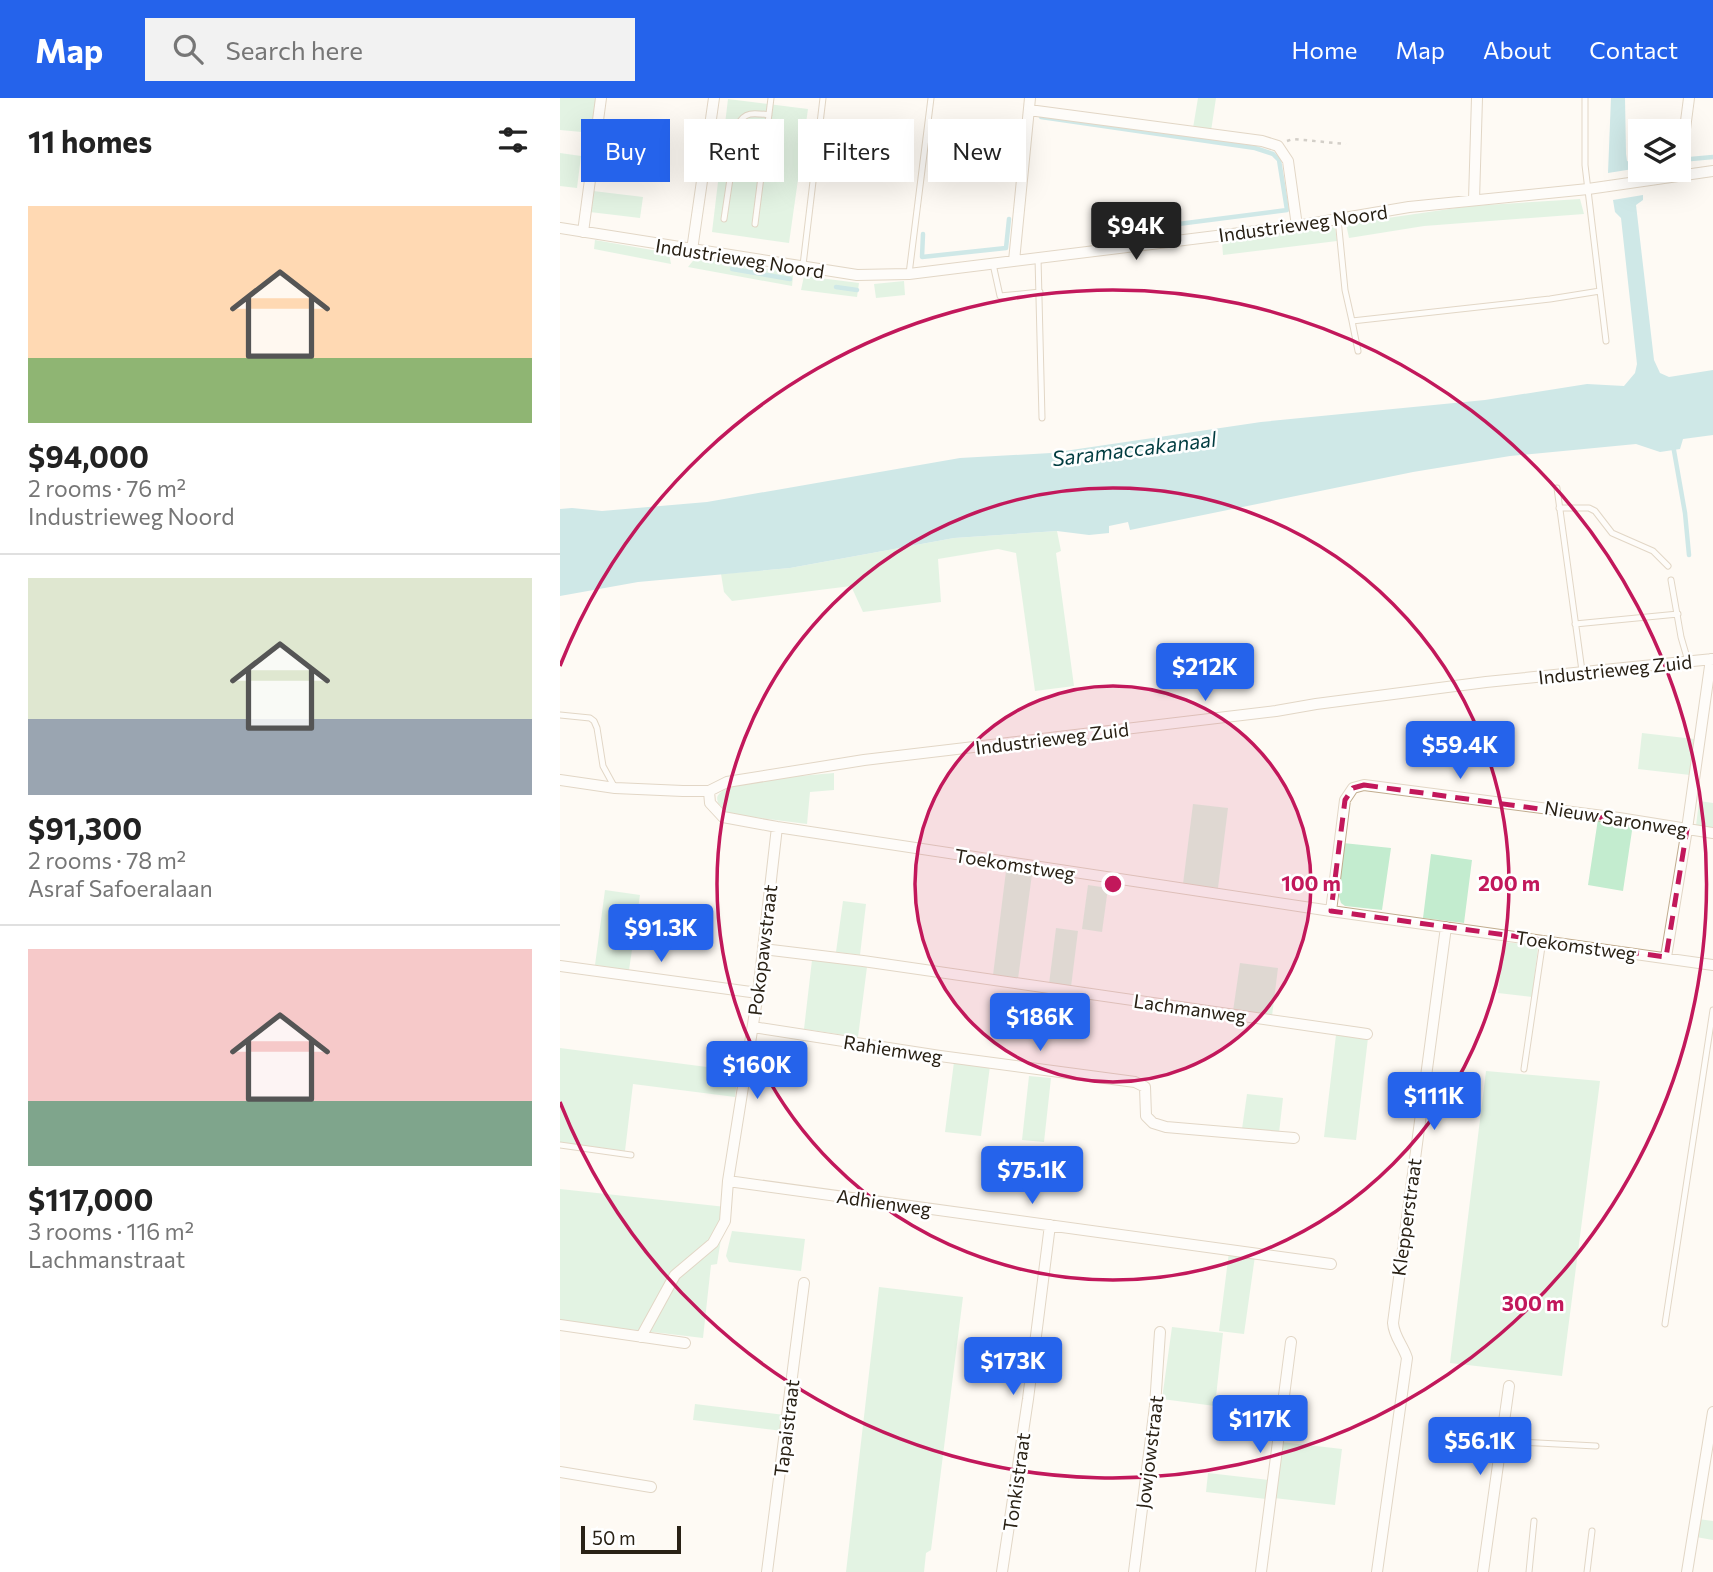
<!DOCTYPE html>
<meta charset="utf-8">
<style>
body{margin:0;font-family:Commissioner,sans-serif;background:#f2f2f2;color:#222;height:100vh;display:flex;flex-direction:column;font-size:26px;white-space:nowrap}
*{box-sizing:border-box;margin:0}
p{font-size:23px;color:#767676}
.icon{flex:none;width:38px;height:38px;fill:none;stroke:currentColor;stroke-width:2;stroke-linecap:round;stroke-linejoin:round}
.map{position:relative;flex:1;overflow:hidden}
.sheet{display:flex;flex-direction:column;background:#fff;width:560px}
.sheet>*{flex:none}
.guide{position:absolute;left:21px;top:21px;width:665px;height:63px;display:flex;gap:14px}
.fabs{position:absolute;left:1068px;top:21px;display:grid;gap:14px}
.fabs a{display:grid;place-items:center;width:63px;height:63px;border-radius:0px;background:#fff;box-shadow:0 7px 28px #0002;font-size:35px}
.scale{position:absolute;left:21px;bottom:18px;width:100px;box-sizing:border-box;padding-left:7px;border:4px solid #292115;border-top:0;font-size:19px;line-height:24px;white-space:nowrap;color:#292115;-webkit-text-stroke:5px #fff;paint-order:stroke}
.price{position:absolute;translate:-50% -60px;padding:0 16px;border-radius:7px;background:#2563eb;color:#fff;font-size:23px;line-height:46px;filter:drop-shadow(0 2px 4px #0008)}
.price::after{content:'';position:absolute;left:50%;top:42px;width:21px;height:16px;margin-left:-10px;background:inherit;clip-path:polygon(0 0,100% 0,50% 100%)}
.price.on{background:#222;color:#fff}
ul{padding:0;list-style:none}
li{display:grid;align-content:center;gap:14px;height:371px;padding:0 28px}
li+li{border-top:2px solid #e0e0e0}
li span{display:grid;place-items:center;height:217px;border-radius:0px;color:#555}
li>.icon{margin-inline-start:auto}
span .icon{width:126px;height:126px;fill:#fffc;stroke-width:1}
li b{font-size:30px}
h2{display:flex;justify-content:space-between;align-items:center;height:84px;padding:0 28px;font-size:30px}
.chip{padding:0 24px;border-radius:0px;background:#fff;box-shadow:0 7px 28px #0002;font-size:24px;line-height:63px}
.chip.on{background:#2563eb;color:#fff}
header{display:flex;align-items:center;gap:42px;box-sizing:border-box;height:98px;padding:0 35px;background:#2563eb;color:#fff}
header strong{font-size:33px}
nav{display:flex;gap:38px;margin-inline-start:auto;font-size:24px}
.search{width:490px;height:63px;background:#f2f2f2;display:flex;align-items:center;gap:18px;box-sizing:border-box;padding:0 24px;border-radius:0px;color:#767676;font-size:26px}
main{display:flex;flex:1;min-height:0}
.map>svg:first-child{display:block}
</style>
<header>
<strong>Map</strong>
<div class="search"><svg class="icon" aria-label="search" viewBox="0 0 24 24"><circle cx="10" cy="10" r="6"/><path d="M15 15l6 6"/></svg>Search here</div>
<nav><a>Home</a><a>Map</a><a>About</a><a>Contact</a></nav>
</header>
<main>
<section class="sheet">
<h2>11 homes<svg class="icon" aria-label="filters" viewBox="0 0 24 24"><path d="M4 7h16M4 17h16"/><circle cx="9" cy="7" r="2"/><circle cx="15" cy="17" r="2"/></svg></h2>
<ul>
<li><span style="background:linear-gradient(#ffd9b3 70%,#8fb573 0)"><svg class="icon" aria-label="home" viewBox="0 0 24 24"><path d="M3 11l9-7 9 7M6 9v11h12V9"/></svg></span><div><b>$94,000</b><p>2 rooms · 76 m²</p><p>Industrieweg Noord</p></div></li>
<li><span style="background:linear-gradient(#dfe7d0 65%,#9aa5b1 0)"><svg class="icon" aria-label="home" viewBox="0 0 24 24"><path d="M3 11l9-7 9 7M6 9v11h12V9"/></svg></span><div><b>$91,300</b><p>2 rooms · 78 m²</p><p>Asraf Safoeralaan</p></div></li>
<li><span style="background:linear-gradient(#f6c9c9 70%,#7fa58c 0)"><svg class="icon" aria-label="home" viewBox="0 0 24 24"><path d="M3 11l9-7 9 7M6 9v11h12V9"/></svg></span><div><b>$117,000</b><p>3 rooms · 116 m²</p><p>Lachmanstraat</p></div></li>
</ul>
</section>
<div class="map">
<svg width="1153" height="1474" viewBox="0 0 1153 1474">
<rect width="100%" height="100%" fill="#fefaf4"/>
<path fill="#c3eccf" d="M 0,0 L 38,0 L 33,35 L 0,32 Z
M 638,0 L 656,0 L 651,33 L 633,30 Z
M 168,1 L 248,11 L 229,145 L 152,134 Z
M 0,55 L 21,58 L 17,90 L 0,88 Z
M 33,93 L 83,99 L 80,120 L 30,114 Z
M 1020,101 L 1024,116 L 864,128 L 789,140 L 786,126 L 910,108 Z
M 775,129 L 777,143 L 663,157 L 662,144 Z
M 35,142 L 109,155 L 111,166 L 34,151 Z
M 136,159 L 231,175 L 233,178 L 232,188 L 128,169 Z
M 244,178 L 299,185 L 297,199 L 241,192 Z
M 344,183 L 345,197 L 316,200 L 314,186 Z
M 497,433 L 501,453 L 496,455 L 514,588 L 475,593 L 456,455 L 438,451 L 378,461 L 381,504 L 303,514 L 291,488 L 172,503 L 164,494 L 161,476 L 230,470 L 394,440 Z
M 1082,635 L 1134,641 L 1130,677 L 1078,671 Z
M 274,675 L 274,692 L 250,694 L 247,726 L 169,716 L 158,705 C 157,700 156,699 160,695 C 173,682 253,677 274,675 Z
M 1139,703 L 1153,705 L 1153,732 L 1136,728 Z
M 633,706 L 668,710 L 658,790 L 623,786 Z
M 1038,721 L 1073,726 L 1063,793 L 1028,787 Z
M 783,745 L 831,750 L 822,812 L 785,808 L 781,805 L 777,792 Z
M 871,756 L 912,762 L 904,825 L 863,820 Z
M 446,773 L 472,776 L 458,881 L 433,877 Z
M 528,787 L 548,790 L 542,834 L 522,831 Z
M 45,792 L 80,797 L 69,872 L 35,867 Z
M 283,803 L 306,806 L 300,857 L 276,854 Z
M 496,830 L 518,833 L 511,889 L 489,886 Z
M 944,844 L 975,847 L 978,849 L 972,899 L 938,895 Z
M 252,862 L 307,869 L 298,939 L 244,931 Z
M 680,865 L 718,870 L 712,918 L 673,913 Z
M 776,937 L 808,940 L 796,1042 L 764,1039 Z
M 0,950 L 178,973 L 175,999 L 73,986 L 65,1053 L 0,1044 Z
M 394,964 L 430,968 L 421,1038 L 385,1034 Z
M 926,973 L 1040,983 L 1002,1278 L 890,1265 Z
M 469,978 L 491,980 L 484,1044 L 462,1042 Z
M 687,996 L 723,1000 L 719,1035 L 682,1031 Z
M 0,1091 L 166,1109 L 157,1166 L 151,1167 L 143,1240 L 0,1223 Z
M 172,1133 L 245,1141 L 241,1173 L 169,1164 L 166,1158 Z
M 669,1154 L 695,1158 L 684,1236 L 659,1233 Z
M 319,1189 L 403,1199 L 371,1452 L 366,1455 L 364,1474 L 286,1474 Z
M 612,1229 L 663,1235 L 655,1308 L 602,1301 Z
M 135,1306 L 225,1317 L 223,1333 L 133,1322 Z
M 721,1344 L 782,1351 L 775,1407 L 714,1400 Z
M 648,1375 L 709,1382 L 706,1401 L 646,1394 Z
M 1138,1421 L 1153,1423 L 1153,1442 L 1136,1439 Z"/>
<path fill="#97d2d8" d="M 1051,0 L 1065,0 L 1066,56 L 1067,63 L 1078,67 L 1079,70 L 1048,75 Z
M 1083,97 L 1083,102 L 1076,107 L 1094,262 L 1100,275 L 1109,279 L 1153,272 L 1153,337 L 1123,341 L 1120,351 L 1100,354 L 1076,346 L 950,358 L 853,374 L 570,432 L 568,424 L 549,428 L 549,435 L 529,437 L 497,433 L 394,440 L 230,470 L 78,484 L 0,498 L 0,411 L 12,410 L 42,413 L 147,404 L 400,360 L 491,355 L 701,324 L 925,302 L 1027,286 L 1064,288 L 1075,275 L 1077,266 L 1061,120 L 1055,114 L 1053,102 Z"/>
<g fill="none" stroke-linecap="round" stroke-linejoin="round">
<path stroke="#97d2d8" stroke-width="4.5" d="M 481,19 L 695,50 L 713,56 L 719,62 L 727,112 L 548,135
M 1131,61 L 1153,59
M 363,136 L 362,159 L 446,150 L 449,121
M 172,171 L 230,181
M 276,189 L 297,192
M 1113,347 L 1125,415 L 1129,457"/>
<g stroke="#c1ac8e" stroke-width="7">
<path id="lane" d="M 164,121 L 178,27 C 184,13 195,15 209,17
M 778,121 L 785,192 L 792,223 L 990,201 L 1040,193 L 1025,67 L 1025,0
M 195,126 L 211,0
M 478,160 L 482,320
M 433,166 L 440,198 L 480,194
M 243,167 L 263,0
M 349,176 L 371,0
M 1040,193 L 1046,243
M 792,223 L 798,253
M 997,390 L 1022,573
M 999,410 L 1029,410 L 1035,413 L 1052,435 L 1093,453 L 1108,468
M 1111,482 L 1121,539 L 1128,563
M 1015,526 L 1118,516
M 0,617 L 30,620 L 34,623 L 37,630 L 43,668 L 55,690
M 964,971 L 983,842
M 0,1047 L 71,1057
M 1105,1226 L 1153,912
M 942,1343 L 1036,1348
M 969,1474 L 974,1423
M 1027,1474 L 1032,1433"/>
</g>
<g stroke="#c1ac8e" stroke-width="12">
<path id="street" d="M 469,12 L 702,43 L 718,48 L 728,63 L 737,128
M 1119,77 L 1129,0
M 914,102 L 917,0
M 0,130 L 297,177 L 349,176 L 737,128 L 849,109 L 1028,91 L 1153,73
M 23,134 L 41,0
M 132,152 L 154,0
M 454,163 L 470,0
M 0,682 L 55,690 L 123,693 L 149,693 L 167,684 L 304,662 L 716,613 L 756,606 L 926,584 L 1153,561
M 149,693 L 150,705 L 163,719 L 217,729 L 771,813 L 1153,867
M 771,813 L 785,702 L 793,690 L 804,687 L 1059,720 L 1153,735
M 203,851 L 303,863 L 807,936
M 1106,859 L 1127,731 L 1151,561
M 0,868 L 198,895
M 193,929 L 380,958 L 575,984 L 585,989 L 586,1018 L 593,1025 L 606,1029 L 734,1040
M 168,1083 L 771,1166
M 0,1227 L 125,1245
M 81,1239 L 115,1177 L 153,1145 L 165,1123 L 168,1083 L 198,895 L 217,729
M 0,1374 L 91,1389
M 207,1474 L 244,1185
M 442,1474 L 468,1301 L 490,1127
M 574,1474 L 595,1308 L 600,1234
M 701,1474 L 731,1244
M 817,1474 L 847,1260 C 843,1247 834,1239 833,1225 L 886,829
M 923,1474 L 949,1288
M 1127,1474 L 1153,1314"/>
</g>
<path stroke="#a19b93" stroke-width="2.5" stroke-dasharray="3.5 5" stroke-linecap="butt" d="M 727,43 L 733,41 L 786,46"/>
<use href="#lane" stroke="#fff" stroke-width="5"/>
<use href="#street" stroke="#fff" stroke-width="10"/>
</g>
<path d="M0 0H1153V1474H0ZM 804,687 L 1127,731 L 1106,859 L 771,813 L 785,702 L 793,690 Z" fill="#fefaf4" fill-opacity=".55" fill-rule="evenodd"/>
<path fill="none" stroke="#c2185b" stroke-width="5" stroke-dasharray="14 9" stroke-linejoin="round" d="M 804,687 L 1127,731 L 1106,859 L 771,813 L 785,702 L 793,690 Z"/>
<circle cx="553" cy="786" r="198" fill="#c2185b" fill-opacity=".12"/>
<g fill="none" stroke="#c2185b" stroke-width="3.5">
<circle cx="553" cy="786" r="198"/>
<circle cx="553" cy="786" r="396"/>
<path d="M0 568A594 594 0 1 1 0 1004"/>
</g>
<g text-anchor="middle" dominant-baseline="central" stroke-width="5" stroke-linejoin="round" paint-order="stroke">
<g font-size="19" fill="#292115" stroke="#fff">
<text transform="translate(743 125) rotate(-8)">Industrieweg Noord</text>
<text transform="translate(180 160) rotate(9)">Industrieweg Noord</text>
<text transform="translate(1055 571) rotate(-6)">Industrieweg Zuid</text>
<text transform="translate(492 640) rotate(-7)">Industrieweg Zuid</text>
<text transform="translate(1056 720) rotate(9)">Nieuw Saronweg</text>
<text transform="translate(455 766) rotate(9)">Toekomstweg</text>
<text transform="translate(1016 847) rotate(8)">Toekomstweg</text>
<text transform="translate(202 852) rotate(-83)">Pokopawstraat</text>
<text transform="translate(630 910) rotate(8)">Lachmanweg</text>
<text transform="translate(333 951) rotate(9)">Rahiemweg</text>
<text transform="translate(324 1104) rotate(8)">Adhienweg</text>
<text transform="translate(846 1119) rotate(-82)">Klepperstraat</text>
<text transform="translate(226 1330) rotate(-83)">Tapaistraat</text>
<text transform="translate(589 1354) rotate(-83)">Jowjowstraat</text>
<text transform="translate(456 1384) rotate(-82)">Tonkistraat</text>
</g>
<g font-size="21" font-style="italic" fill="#013c40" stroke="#fff">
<text transform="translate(574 350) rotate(-7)">Saramaccakanaal</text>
</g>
</g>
<circle cx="553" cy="786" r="10" fill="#c2185b" stroke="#fff" stroke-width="3.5"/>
<g font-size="21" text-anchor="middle" font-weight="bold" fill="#c2185b" stroke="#fff" stroke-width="5" stroke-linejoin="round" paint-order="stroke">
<text x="751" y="793">100 m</text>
<text x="949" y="793">200 m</text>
<text x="973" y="1213">300 m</text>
</g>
</svg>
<div class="fabs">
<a><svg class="icon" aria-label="layers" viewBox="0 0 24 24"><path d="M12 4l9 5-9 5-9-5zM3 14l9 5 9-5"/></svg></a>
</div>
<div class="scale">50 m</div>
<b class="price on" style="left:576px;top:164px">$94K</b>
<b class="price" style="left:645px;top:605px">$212K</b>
<b class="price" style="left:900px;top:683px">$59.4K</b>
<b class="price" style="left:101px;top:866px">$91.3K</b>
<b class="price" style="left:480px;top:955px">$186K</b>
<b class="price" style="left:197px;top:1003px">$160K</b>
<b class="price" style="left:874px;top:1034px">$111K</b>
<b class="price" style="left:472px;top:1108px">$75.1K</b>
<b class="price" style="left:453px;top:1299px">$173K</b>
<b class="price" style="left:700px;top:1357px">$117K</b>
<b class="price" style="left:920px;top:1379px">$56.1K</b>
<div class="guide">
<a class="chip on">Buy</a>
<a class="chip">Rent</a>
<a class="chip">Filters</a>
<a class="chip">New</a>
</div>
</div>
</main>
